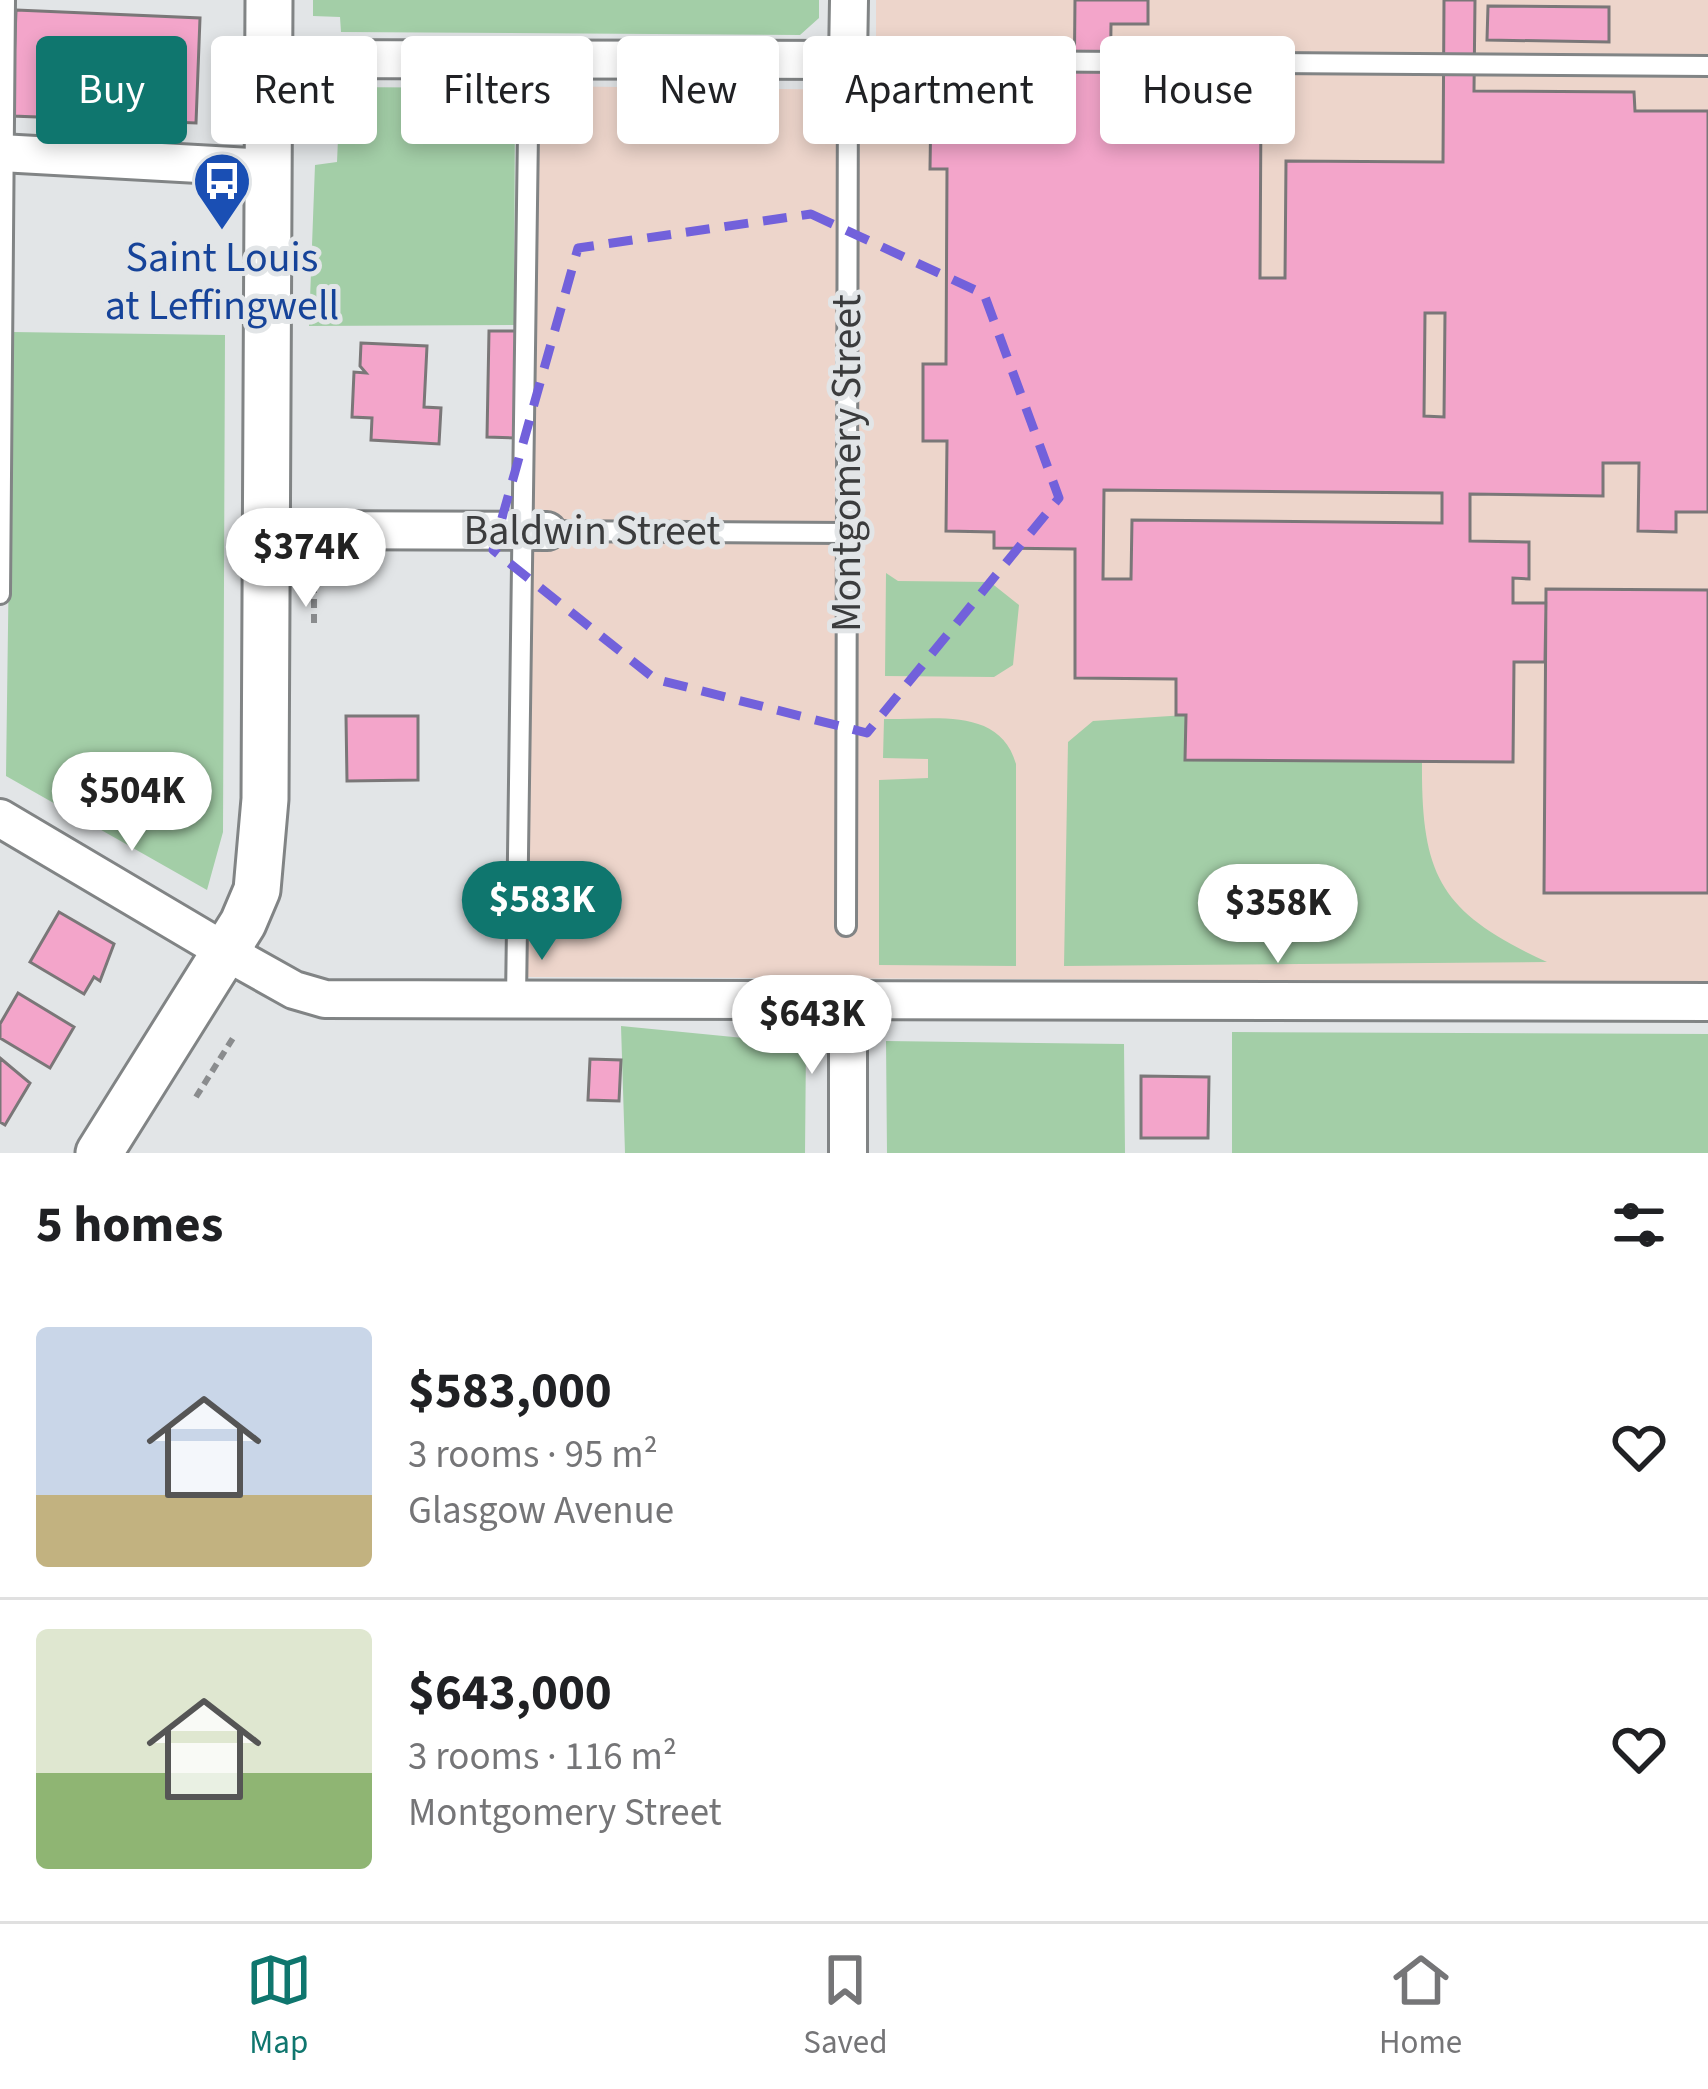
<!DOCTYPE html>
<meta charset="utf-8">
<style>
body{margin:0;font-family:"Source Sans 3",sans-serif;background:#f2f2f2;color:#202124;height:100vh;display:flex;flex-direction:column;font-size:45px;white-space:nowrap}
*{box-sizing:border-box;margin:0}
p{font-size:39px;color:#757577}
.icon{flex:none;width:66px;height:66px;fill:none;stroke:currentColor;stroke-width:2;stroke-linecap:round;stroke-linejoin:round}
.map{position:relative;height:1153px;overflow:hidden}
.panel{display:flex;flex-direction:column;background:#fff;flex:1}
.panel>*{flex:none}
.guide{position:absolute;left:36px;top:36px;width:1638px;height:108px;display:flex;gap:24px}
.price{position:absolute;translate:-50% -102px;padding:0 27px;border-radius:42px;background:#fff;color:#222;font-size:39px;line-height:78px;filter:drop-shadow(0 3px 6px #0008)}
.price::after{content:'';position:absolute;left:50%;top:72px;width:36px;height:27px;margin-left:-18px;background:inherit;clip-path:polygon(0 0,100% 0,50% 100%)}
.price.active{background:#0f766e;color:#fff}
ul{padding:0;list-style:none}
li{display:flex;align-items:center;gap:36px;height:300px;padding:0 36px}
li+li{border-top:3px solid #e0e0e0}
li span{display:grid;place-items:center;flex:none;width:336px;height:240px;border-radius:12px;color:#555}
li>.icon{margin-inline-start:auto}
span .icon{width:144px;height:144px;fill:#fffc;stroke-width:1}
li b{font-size:51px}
h2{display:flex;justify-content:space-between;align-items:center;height:144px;padding:0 36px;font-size:51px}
.chip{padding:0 42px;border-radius:12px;background:#fff;box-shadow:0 6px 18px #0003;font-size:42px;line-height:108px}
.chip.active{background:#0f766e;color:#fff}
.tab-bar{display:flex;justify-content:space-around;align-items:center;height:168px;border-top:3px solid #e0e0e0;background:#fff;font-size:33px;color:#757577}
.tab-bar a{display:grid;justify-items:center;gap:6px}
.tab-bar .active{color:#0f766e}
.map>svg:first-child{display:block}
</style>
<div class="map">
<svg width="1708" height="1153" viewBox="0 0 1708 1153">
<rect width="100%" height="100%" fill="#e2e5e7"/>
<path fill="#edd5cb" d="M 876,0 L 1708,0 L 1708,982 L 524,977 L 536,86 L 861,90 L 876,73 Z"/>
<path fill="#a3cea7" d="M 313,0 L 819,0 L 819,18 L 800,35 L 341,32 L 340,17 L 313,16 Z
M 332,87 L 508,88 L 515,95 L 514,325 L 309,326 L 315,165 L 337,162 L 338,139 L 315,139 L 316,103 L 330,104 Z
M 12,332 L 225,335 L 223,832 L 207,890 L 6,776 Z
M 886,573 L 898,581 L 990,582 L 1019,605 L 1013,665 L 994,677 L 885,676 Z
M 1186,715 L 1186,760 L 1422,762 C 1421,878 1441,913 1547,962 L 1064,966 L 1068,742 L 1093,721 Z
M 884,719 C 933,720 1000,706 1016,764 L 1016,966 L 879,965 L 879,780 L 928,778 L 928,759 L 883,758 Z
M 621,1026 L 806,1044 L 805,1153 L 625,1153 Z
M 1232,1032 L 1708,1034 L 1708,1153 L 1232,1153 Z
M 886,1041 L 1124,1044 L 1125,1153 L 887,1153 Z"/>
<path fill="#f3a5ca" stroke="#7a7778" stroke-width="3" fill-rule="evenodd" d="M 1075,0 L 1148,0 L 1148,24 L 1111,24 L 1110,104 L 1261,105 L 1260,278 L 1285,278 L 1286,161 L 1443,162 L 1444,0 L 1475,0 L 1474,91 L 1634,92 L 1635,111 L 1708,111 L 1708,512 L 1676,512 L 1676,532 L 1638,531 L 1639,463 L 1603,463 L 1603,496 L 1470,494 L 1470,541 L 1529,542 L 1529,579 L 1513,578 L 1513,603 L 1546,603 L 1545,662 L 1514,662 L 1513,762 L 1185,760 L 1186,715 L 1176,715 L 1176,679 L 1075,678 L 1075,549 L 994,548 L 994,532 L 946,531 L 947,441 L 923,441 L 923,364 L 946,364 L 947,169 L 930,169 L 931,102 L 1074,103 ZM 1425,313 L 1445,313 L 1444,417 L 1424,416 ZM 1104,490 L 1442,493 L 1442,523 L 1132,520 L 1131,579 L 1103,579 Z
M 1488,6 L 1609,7 L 1609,42 L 1487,40 Z
M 16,10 L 200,18 L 196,123 L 12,116 Z
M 489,331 L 517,331 L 515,438 L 487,437 Z
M 361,343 L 427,346 L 424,407 L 441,408 L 439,444 L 371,440 L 372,418 L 352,417 L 354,372 L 366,373 L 360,366 Z
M 1546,589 L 1708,590 L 1708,893 L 1544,893 Z
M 346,716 L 418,716 L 418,780 L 347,781 Z
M 59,912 L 114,944 L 100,981 L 94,977 L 84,994 L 30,962 Z
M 18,993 L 74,1027 L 50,1068 L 0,1038 L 0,1024 Z
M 0,1058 L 30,1083 L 5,1125 L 0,1122 Z
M 590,1059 L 621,1060 L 619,1101 L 588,1100 Z
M 1141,1076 L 1209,1077 L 1208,1138 L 1141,1138 Z"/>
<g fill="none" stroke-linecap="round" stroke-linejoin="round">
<g stroke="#818485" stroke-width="24">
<path id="service" d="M 547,531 L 847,533
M 0,594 L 5,0
M 846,926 L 848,60 L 1708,66
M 516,999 L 529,60"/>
</g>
<g stroke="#818485" stroke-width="42">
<path id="minor" d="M 268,59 L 848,60 L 849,0
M 0,153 L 268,168
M 265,530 L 547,531
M 0,818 L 228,953 L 294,990 L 325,999 L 1708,1002
M 848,1153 L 848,1001"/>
</g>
<g stroke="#818485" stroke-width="51">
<path id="tertiary" d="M 99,1153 L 243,923 L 257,890 L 265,799 L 269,0"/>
</g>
<path stroke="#8a8c8e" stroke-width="6" stroke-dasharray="9 6" stroke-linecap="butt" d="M 314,569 L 314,626
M 196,1097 L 233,1038"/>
<use href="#service" stroke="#fff" stroke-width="18"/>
<use href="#minor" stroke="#fff" stroke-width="36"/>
<use href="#tertiary" stroke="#fff" stroke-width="45"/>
</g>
<path fill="none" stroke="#7261db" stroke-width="9" stroke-dasharray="24 15" stroke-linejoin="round" d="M 811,214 L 984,294 L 1059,498 L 867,733 L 655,679 L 493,550 L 578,248 Z"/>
<defs>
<g id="bus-pin" transform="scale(3)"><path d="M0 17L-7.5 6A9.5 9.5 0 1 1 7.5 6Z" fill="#1a4fb4" stroke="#e2e5e7"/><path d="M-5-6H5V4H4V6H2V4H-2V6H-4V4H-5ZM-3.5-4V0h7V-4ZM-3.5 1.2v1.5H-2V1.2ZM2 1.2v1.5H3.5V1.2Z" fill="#fff"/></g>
</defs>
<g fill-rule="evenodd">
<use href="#bus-pin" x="222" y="181"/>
</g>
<g text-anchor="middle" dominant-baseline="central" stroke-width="10" stroke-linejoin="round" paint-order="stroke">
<g font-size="42" fill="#164399" stroke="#e2e5e7">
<text x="222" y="258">Saint Louis<tspan x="222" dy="48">at Leffingwell</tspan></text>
</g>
<g font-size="42" fill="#3b3c3d" stroke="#e2e5e7">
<text transform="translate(847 463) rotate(-90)">Montgomery Street</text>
<text x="592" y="531">Baldwin Street</text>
</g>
</g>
</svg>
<b class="price" style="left:306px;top:610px">$374K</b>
<b class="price" style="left:132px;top:854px">$504K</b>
<b class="price active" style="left:542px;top:963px">$583K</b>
<b class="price" style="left:1278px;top:966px">$358K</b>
<b class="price" style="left:812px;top:1077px">$643K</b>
<div class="guide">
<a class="chip active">Buy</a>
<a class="chip">Rent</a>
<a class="chip">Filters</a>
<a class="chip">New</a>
<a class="chip">Apartment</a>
<a class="chip">House</a>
</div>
</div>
<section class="panel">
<h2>5 homes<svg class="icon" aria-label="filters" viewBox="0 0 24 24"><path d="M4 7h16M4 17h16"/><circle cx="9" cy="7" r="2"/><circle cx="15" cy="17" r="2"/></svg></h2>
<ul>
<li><span style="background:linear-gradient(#c9d6e8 70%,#c2b280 0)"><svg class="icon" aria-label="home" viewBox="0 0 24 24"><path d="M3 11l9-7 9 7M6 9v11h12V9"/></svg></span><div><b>$583,000</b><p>3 rooms · 95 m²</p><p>Glasgow Avenue</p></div><svg class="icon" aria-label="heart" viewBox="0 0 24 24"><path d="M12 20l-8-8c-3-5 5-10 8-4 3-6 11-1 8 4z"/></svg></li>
<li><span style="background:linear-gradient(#dfe7d0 60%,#8fb573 0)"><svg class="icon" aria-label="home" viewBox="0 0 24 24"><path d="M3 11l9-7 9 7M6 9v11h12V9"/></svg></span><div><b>$643,000</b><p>3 rooms · 116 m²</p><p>Montgomery Street</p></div><svg class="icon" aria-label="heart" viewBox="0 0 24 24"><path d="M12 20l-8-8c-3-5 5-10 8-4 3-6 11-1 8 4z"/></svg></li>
</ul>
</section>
<nav class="tab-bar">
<a class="active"><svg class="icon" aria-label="map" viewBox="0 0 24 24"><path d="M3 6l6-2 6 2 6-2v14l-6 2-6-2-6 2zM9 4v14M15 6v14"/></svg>Map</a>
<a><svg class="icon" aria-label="saved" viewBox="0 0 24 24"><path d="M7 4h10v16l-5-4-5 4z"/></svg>Saved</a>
<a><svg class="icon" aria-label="home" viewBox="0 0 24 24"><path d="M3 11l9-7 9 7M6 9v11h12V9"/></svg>Home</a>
</nav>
